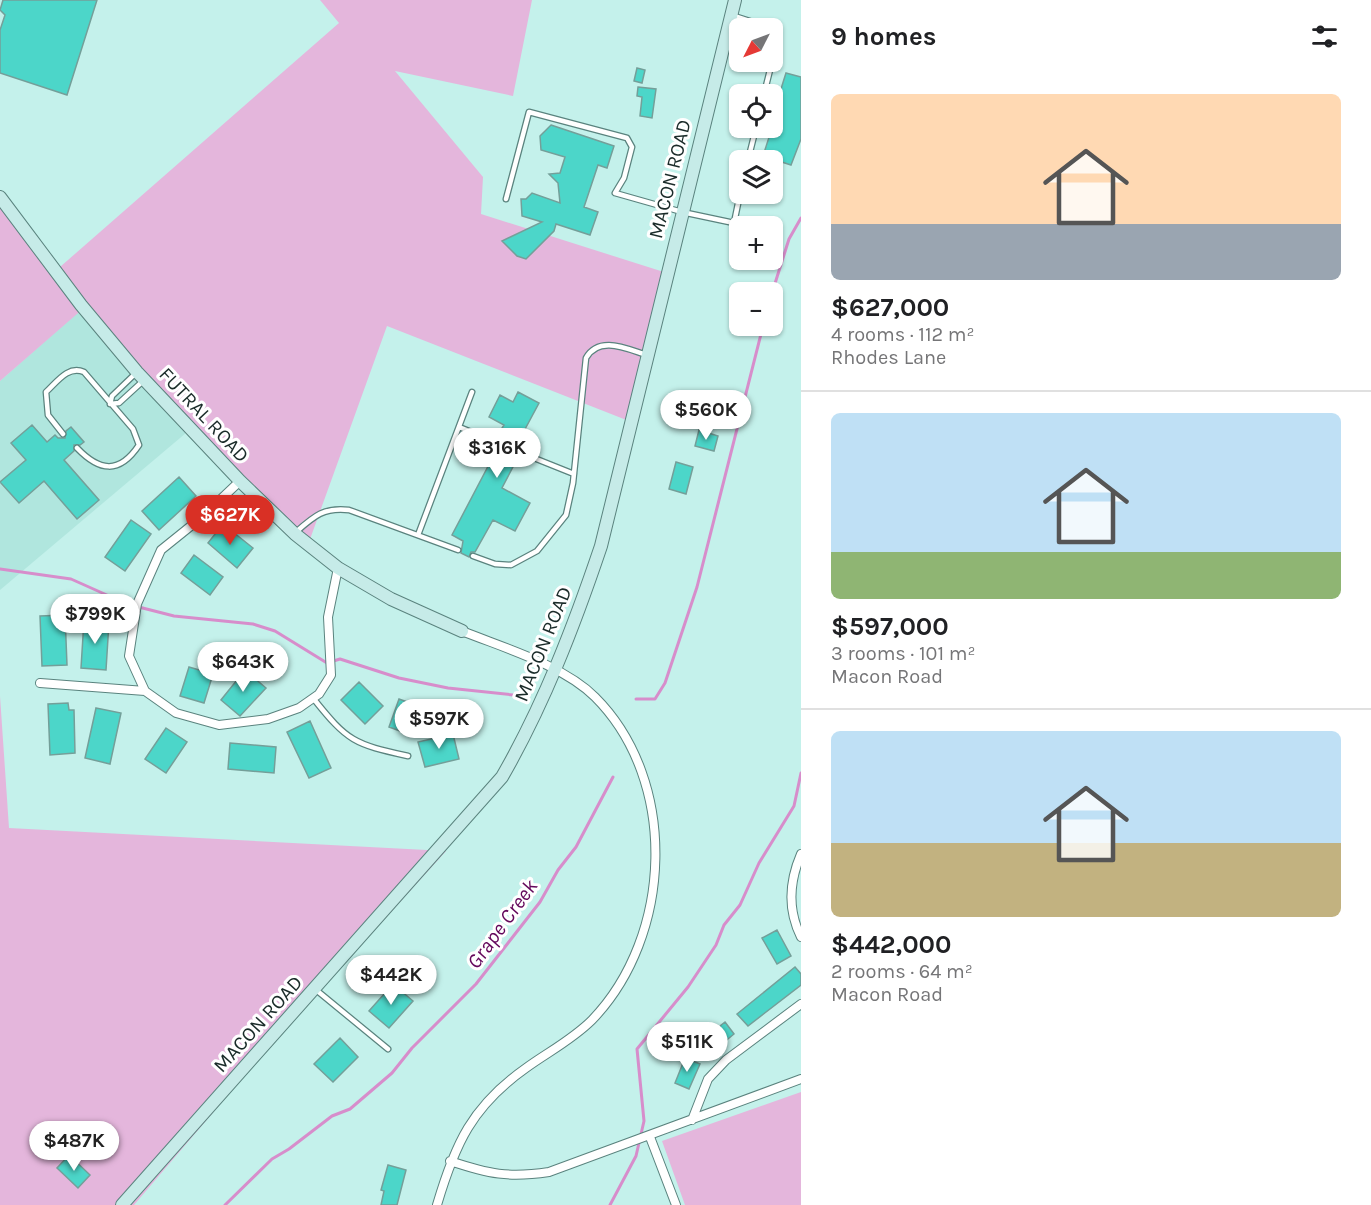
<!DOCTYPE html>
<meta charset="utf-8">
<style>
body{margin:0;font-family:Karla,sans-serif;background:#f6f6f6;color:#202124;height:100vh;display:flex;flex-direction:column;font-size:22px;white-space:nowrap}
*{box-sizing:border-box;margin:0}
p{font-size:20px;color:#757577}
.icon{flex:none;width:33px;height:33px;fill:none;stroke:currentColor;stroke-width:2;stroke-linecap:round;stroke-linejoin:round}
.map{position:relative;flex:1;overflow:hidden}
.sheet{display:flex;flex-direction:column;background:#fff;width:570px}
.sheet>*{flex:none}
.needle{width:39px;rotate:228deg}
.fabs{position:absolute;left:729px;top:18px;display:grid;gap:12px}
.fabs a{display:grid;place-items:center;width:54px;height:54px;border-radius:9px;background:#fff;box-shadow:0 2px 4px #0004;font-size:30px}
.price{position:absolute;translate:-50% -51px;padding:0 14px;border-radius:21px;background:#fff;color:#222;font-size:20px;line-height:39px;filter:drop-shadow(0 2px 3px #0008)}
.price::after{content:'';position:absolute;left:50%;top:36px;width:18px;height:14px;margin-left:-9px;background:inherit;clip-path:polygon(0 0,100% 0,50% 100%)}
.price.selected{background:#d93025;color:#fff}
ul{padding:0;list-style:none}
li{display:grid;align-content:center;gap:12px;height:318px;padding:0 30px}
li+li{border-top:2px solid #e0e0e0}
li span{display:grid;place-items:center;height:186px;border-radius:9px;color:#555}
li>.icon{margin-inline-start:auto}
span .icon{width:108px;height:108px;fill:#fffc;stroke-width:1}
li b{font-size:26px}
h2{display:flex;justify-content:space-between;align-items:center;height:72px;padding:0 30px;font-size:26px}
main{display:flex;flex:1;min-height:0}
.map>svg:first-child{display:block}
</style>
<main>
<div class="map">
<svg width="801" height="1205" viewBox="0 0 801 1205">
<rect width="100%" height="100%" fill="#c4f1eb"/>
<path fill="#b0e6de" d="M 84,307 L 193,427 L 0,590 L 0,381 Z"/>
<path fill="#e4b6dc" d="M 320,0 L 532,0 L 513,96 L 395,71 L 483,177 L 481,214 L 667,273 L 634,423 L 387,326 L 309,542 L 292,533 L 85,307 L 0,381 L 0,200 L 52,274 L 339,23 Z
M 0,696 L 9,828 L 446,851 L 263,1054 L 134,1205 L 0,1205 Z
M 801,1092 L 801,1205 L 685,1205 L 662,1141 Z"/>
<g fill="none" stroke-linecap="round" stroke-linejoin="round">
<path stroke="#d78dcb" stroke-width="3" d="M 772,293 L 789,239 L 801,218
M 0,569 L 71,579 L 127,604 L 174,616 L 253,624 L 275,631 L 327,663 L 340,659 L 399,678 L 448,688 L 523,696
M 636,699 L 655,699 L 665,683 L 697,587 L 763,326
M 225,1205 L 272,1159 L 289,1149 L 332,1116 L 350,1109 L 392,1073 L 412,1048 L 476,984 L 540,902 L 558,870 L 576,847 L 613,777
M 610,1205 L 636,1156 L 644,1121 L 637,1049 L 688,987 L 716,945 L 724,925 L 740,905 L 759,863 L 794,806 L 801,773"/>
</g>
<path fill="#4cd6c9" stroke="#749f99" stroke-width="1.5" d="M 3,0 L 97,0 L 67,95 L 0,73 L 0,30 L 5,15 L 0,10 Z
M 637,68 L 645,70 L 642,83 L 634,81 Z
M 786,73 L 801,77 L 801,139 L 791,165 L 763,156 L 772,128 L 772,107 L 775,108 Z
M 638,87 L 656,89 L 652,118 L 640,116 L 642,97 L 637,96 Z
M 551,125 L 614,146 L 607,168 L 598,165 L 584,207 L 598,212 L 590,235 L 556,224 L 554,231 L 526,259 L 517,256 L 502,241 L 542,222 L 522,216 L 521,199 L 526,199 L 532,193 L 560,203 L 558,183 L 549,174 L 560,173 L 565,157 L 541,150 L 540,136 Z
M 518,392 L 539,403 L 516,446 L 510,448 L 512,454 L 509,459 L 515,463 L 502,488 L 530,503 L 515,531 L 493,520 L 475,552 L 471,552 L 469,557 L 461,553 L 463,541 L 452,535 L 494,455 L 505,445 L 504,440 L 497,436 L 504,425 L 489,417 L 500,395 L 513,402 Z
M 32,425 L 47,442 L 55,435 L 58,438 L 65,438 L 66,431 L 71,427 L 84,442 L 80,445 L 74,445 L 74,451 L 64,460 L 99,500 L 77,519 L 44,481 L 19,503 L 0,482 L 26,460 L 11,443 Z
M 699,430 L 718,436 L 714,451 L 695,446 Z
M 676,462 L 693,467 L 686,494 L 669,489 Z
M 179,477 L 196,496 L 159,530 L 142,511 Z
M 131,520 L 151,534 L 125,571 L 105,557 Z
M 223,524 L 253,548 L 237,568 L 208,543 Z
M 194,555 L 223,577 L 210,595 L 181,573 Z
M 65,615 L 67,665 L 42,666 L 40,616 Z
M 84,620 L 109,622 L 106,670 L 81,668 Z
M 189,667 L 213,674 L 204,703 L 180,696 Z
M 245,670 L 266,688 L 240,716 L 221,700 Z
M 359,682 L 383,706 L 365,724 L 341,700 Z
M 399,699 L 421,707 L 411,735 L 389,727 Z
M 68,703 L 69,710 L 74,710 L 75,753 L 50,755 L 48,704 Z
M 96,708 L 121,713 L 110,764 L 85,758 Z
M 310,721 L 331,768 L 309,778 L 287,732 Z
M 166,728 L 187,742 L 166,773 L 145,759 Z
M 453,734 L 459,759 L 425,767 L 418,742 Z
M 230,743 L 276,747 L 274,773 L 228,769 Z
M 777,930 L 791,956 L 777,964 L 762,938 Z
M 795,967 L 801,974 L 801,985 L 748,1026 L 737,1014 Z
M 393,984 L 413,1001 L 389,1028 L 369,1011 Z
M 725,1022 L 734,1034 L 711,1053 L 701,1041 Z
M 340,1038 L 358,1057 L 333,1082 L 314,1064 Z
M 685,1058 L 700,1064 L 689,1089 L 675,1083 Z
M 69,1155 L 90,1175 L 78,1188 L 57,1168 Z
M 388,1165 L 406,1170 L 397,1205 L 381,1205 L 384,1191 L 381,1190 Z"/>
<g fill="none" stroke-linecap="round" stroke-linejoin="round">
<g stroke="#5a837e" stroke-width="7">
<path id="lane" d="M 731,15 L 771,28
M 772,30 L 778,34 L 772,57
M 764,94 L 772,62
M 748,160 L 756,128
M 506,199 L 529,112 L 627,138 L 632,147 L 624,178 L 615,193 L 682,212 L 734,223 L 740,194
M 137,372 L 112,396 L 110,404 L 119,403 L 143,381
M 459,427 L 501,444
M 63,434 L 48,415 L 46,392 C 57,382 68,365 84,372 L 133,429 L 139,445 C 119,475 99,471 77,448
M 514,450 L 574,474
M 296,532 C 314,516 324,507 349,510 L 458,550
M 418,535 L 472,392
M 473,556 L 495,564 L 511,565 L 537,551 L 566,515 L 573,483 L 586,358 C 599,335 627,349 647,355
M 313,698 C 348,742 354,744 408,756
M 315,989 L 388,1049"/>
</g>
<g stroke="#5a837e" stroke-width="10">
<path id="street" d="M 240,481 L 202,517 L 161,550 L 137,604 L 129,656 L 145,691 L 176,713 L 219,725 L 268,719 L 299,708 L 319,694 L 331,675 L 328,617 L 338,568
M 40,683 L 145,691
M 801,854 C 789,882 787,909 801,937
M 692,1120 L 708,1079 L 726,1060 L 801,1004
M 650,1137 L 676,1205
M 450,1161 C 489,1174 508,1178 549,1172 L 801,1079
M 437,1205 C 455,1144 472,1106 526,1068 C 548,1052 572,1040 592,1020 C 673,936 679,781 595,697 C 563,665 504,648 462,631"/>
</g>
<g stroke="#5a837e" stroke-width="14">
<path id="secondary" d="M 0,197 L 81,305 L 137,372 L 240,481 L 295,534 L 338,568 L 391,599 L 462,631
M 122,1205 L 502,777 C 544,704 574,626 601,546 L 735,0"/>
</g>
<use href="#lane" stroke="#fff" stroke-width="4.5"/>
<use href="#street" stroke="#fff" stroke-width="8"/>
<use href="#secondary" stroke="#c6ebe8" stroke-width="12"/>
</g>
<g text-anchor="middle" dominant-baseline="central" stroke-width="6" stroke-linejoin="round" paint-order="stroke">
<g font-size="20" fill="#1a2b29" stroke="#fff">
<text transform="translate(670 179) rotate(-76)">MACON ROAD</text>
<text transform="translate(204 415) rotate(47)">FUTRAL ROAD</text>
<text transform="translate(543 644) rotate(-68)">MACON ROAD</text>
<text transform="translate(258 1024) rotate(-48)">MACON ROAD</text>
</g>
<g font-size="21" font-style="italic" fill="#63075b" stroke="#fff">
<text transform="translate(502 924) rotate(-54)">Grape Creek</text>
</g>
</g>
</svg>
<div class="fabs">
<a><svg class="needle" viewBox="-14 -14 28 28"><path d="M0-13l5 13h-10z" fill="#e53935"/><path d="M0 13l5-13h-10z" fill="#757577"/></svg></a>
<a><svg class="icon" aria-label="locate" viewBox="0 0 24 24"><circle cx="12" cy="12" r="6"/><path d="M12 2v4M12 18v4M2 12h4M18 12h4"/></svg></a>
<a><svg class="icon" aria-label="layers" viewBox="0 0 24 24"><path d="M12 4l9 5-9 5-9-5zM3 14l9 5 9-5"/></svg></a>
<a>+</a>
<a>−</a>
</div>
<b class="price" style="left:706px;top:441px">$560K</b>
<b class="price" style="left:497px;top:479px">$316K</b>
<b class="price selected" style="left:230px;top:546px">$627K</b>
<b class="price" style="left:95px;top:645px">$799K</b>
<b class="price" style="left:243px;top:693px">$643K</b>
<b class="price" style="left:439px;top:750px">$597K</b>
<b class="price" style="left:391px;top:1006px">$442K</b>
<b class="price" style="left:687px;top:1073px">$511K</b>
<b class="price" style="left:74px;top:1172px">$487K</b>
</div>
<section class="sheet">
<h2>9 homes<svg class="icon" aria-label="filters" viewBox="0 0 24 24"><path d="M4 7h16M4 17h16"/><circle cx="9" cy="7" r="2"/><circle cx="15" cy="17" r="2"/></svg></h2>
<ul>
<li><span style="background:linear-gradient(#ffd9b3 70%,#9aa5b1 0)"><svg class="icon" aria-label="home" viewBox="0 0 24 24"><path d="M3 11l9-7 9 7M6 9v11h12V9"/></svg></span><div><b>$627,000</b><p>4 rooms · 112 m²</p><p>Rhodes Lane</p></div></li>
<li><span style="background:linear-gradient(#bfe0f5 75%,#8fb573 0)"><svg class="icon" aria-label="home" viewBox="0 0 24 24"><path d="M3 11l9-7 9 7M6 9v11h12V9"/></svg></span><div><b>$597,000</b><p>3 rooms · 101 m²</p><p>Macon Road</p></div></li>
<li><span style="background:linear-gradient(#bfe0f5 60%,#c2b280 0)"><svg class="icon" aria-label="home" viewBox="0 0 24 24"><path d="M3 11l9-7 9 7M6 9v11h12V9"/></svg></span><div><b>$442,000</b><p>2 rooms · 64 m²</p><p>Macon Road</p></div></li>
</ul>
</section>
</main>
